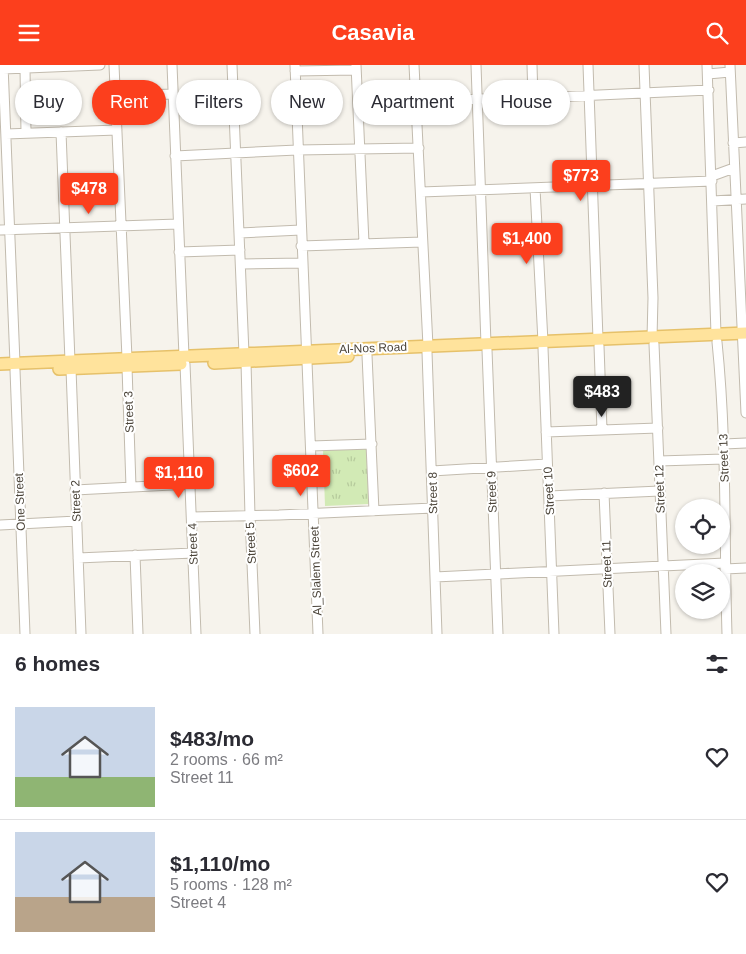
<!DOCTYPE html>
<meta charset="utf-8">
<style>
body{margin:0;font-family:Helvetica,sans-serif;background:#f7f7f7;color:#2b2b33;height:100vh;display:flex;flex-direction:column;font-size:19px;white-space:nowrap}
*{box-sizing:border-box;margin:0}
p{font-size:16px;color:#7c7c81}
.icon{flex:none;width:28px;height:28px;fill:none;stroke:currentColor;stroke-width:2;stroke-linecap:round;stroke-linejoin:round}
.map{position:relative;height:569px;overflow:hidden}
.panel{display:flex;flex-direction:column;background:#fff;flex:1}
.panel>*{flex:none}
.hud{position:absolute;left:15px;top:15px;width:716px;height:45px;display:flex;gap:10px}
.buttons{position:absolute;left:675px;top:434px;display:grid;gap:10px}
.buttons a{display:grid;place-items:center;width:55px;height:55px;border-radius:50%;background:#fff;box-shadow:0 1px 4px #0004;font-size:25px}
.price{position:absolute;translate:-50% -42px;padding:0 11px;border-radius:5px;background:#fc3f1d;color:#fff;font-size:16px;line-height:32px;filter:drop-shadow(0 1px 2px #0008)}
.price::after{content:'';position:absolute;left:50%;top:30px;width:15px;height:11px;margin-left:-8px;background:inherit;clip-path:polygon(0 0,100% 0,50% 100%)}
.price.on{background:#222;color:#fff}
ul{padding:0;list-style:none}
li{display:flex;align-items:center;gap:15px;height:125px;padding:0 15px}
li+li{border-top:1px solid #e1e1e2}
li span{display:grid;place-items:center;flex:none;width:140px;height:100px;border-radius:0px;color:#555}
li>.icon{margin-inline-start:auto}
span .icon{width:60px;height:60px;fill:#fffc;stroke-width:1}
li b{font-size:21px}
h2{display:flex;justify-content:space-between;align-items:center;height:60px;padding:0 15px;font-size:21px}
.chip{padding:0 18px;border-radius:22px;background:#fff;box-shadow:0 1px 4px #0004;font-size:18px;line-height:45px}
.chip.on{background:#fc3f1d;color:#fff}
header{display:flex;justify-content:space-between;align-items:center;height:65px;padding:0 15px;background:#fc3f1d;color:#fff;font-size:22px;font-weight:600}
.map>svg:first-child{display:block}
</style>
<header><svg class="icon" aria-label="menu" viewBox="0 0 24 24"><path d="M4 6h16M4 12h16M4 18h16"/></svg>Casavia<svg class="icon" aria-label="search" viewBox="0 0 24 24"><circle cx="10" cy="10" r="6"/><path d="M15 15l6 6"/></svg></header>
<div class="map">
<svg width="746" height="569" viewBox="0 0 746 569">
<defs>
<pattern id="park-tufts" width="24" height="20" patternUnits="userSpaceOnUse" patternTransform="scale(1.25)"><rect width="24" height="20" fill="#d2eab5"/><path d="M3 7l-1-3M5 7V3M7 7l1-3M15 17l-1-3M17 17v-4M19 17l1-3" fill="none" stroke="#b6ca9c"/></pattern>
</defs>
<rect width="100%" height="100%" fill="#f6f3ec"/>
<path fill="url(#park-tufts)" d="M 367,383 L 369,439 L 325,441 L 323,385 Z"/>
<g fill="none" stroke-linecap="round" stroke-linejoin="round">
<g stroke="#c2bbae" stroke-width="11">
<path id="minor" d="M 3,0 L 15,298
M 114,0 L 127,293
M 172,0 L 184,291
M 232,0 L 244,289
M 295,0 L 318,569
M 356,0 L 364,178
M 414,0 L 428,281
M 476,0 L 486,279
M 532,0 L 533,33
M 588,0 L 598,274
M 644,0 L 653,233 L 652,273
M 707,0 L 716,269
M 730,0 L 746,348
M 25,3 L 26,68
M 3,4 L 100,0
M 295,6 L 356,5
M 708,9 L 730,7
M 116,31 L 173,29
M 416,35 L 533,33 L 709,25
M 61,67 L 70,296
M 6,69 L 117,65
M 733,78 L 746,77
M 175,91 L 297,85 L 419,83
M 712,111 L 734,103
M 535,123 L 543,277
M 421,127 L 712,116
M 713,136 L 746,134
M 0,165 L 178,159
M 240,168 L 301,165
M 301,181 L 422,177
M 179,187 L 240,185
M 242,199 L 303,198
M 717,277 C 727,374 724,472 727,569
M 654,279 L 666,569
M 599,281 L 602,365
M 543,283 L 554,569
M 487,285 L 498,569
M 427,287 L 437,569
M 367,290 L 374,446
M 246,297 L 250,451 L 255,569
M 185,299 L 196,569
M 127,302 L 131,422
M 71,304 L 81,569
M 15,305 L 25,569
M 546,367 L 658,363
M 724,379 L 746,378
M 311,381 L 372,379
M 659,396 L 724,394
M 432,406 L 547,399
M 75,425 L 191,419
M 604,428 L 610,569
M 549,431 L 660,426
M 192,452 L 279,450 L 433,443
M 0,460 L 77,456
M 135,490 L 138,569
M 78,493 L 193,488
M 725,504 L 746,503
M 435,512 L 725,498"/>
</g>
<g stroke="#e6c16a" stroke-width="14">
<path id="major" d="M 214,298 L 348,291
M 0,299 L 746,268
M 59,304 L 181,299"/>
</g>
<use href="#minor" stroke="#fff" stroke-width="9"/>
<use href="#major" stroke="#ffe39c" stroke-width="11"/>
</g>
<g text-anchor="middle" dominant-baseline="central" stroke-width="4" stroke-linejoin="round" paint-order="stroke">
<g font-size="12" fill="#4b4439" stroke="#fff">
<text transform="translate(373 283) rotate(-2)">Al-Nos Road</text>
<text transform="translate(129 347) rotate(-92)">Street 3</text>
<text transform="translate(724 393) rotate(-92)">Street 13</text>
<text transform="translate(660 424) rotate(-92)">Street 12</text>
<text transform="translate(549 426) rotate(-93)">Street 10</text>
<text transform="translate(492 427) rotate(-92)">Street 9</text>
<text transform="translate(433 428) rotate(-91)">Street 8</text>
<text transform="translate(76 436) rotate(-92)">Street 2</text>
<text transform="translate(20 437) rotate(-92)">One Street</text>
<text transform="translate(251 478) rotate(-93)">Street 5</text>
<text transform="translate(193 479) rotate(-92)">Street 4</text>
<text transform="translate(607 499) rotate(-92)">Street 11</text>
<text transform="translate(316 506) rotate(-92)">Al_Slalem Street</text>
</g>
</g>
</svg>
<div class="buttons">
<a><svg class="icon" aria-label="locate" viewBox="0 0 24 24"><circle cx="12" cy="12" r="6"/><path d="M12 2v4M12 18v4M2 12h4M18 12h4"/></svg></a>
<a><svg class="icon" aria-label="layers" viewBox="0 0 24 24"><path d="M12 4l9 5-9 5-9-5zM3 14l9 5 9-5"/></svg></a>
</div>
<b class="price" style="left:581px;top:137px">$773</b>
<b class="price" style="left:89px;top:150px">$478</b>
<b class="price" style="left:527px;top:200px">$1,400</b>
<b class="price on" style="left:602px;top:353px">$483</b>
<b class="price" style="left:301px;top:432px">$602</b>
<b class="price" style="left:179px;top:434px">$1,110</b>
<div class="hud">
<a class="chip">Buy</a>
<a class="chip on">Rent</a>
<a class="chip">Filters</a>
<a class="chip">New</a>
<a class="chip">Apartment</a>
<a class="chip">House</a>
</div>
</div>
<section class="panel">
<h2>6 homes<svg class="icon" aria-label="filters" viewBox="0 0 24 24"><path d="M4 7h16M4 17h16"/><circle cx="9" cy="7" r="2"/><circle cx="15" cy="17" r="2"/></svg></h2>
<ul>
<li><span style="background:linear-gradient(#c9d6e8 70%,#8fb573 0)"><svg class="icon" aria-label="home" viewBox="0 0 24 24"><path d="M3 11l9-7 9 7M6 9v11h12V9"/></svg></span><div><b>$483/mo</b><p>2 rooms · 66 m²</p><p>Street 11</p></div><svg class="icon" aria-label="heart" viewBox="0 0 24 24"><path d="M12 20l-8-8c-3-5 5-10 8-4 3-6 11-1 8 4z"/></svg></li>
<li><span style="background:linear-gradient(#c9d6e8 65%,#b9a48a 0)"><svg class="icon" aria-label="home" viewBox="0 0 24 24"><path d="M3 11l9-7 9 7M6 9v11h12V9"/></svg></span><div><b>$1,110/mo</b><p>5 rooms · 128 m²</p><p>Street 4</p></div><svg class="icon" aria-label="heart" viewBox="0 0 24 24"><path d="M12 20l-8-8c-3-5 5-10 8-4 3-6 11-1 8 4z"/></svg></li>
</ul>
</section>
